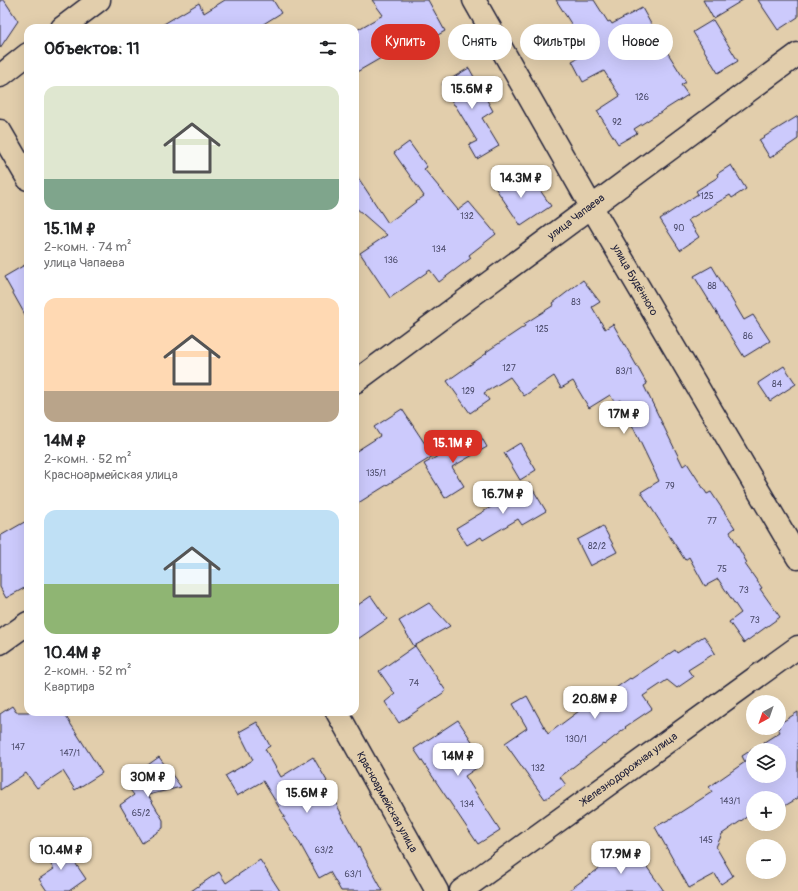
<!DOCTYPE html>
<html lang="ru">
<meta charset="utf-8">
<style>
body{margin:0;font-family:Pangolin,sans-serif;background:#f2f2f2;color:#202124;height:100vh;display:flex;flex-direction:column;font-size:15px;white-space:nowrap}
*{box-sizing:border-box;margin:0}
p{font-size:13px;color:#757577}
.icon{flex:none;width:22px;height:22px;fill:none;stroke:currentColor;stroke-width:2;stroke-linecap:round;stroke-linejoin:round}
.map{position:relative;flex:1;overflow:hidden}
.drawer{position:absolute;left:24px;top:24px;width:335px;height:692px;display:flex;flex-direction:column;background:#fff;border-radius:12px;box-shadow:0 4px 16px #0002}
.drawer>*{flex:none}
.hud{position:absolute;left:371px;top:24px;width:367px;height:36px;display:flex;gap:8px}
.needle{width:26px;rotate:220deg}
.buttons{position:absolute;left:746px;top:695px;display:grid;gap:8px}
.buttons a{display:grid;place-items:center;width:40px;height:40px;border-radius:50%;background:#fff;box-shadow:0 4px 16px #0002;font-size:20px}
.price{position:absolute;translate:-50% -34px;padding:0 9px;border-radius:8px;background:#fff;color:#222;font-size:13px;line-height:26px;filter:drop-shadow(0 1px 2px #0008)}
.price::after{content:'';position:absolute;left:50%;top:24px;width:12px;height:9px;margin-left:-6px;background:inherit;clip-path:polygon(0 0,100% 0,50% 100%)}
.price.on{background:#d93025;color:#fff}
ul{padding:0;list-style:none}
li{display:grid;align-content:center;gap:8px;height:212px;padding:0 20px}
li span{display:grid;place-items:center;height:124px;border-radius:12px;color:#555}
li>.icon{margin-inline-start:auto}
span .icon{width:72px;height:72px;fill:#fffc;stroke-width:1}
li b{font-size:17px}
h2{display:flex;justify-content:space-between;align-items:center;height:48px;padding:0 20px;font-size:17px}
.chip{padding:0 14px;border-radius:18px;background:#fff;box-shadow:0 4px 16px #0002;font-size:14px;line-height:36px}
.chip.on{background:#d93025;color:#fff}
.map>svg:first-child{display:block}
</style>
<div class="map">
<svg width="798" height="891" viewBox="0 0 798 891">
<rect width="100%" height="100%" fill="#e2ceac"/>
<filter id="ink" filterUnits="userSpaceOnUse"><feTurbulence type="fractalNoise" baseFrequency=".025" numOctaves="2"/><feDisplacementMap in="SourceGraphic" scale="8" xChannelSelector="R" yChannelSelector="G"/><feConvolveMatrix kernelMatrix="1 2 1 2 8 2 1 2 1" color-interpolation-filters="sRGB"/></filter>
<g filter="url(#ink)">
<path fill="#cccafc" stroke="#22223b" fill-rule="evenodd" d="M 0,0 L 4,0 L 18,21 L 0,48 Z
M 225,0 L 273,0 L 281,13 L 257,28 L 157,28 L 199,3 L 204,13 Z
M 372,0 L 428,0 L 445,31 L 411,50 L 407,43 L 355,73 L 355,31 L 383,15 Z
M 556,0 L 594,0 L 608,22 L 610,21 L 612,24 L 642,8 L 664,47 L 686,82 L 681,85 L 688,95 L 634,129 L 637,133 L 618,144 L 597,111 L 620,96 L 604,71 L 583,82 L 572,61 L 589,52 Z
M 703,0 L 743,0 L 713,18 Z
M 758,0 L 798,0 L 798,17 L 778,30 Z
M 713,20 L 738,61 L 718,73 L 693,32 Z
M 469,68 L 493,111 L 482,118 L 499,146 L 477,159 L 469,145 L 477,141 L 455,105 L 454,105 L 442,84 Z
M 798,116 L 798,139 L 770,158 L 759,140 Z
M 409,142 L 427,167 L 424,169 L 458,210 L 469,202 L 496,234 L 469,255 L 471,258 L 439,282 L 430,270 L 390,298 L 360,253 L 387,235 L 355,207 L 355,173 L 388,223 L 424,196 L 394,153 Z
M 731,165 L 746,189 L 732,198 L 730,195 L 688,220 L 699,237 L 680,250 L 660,219 L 698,194 L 696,191 L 718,177 L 717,174 Z
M 511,174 L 523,191 L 535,183 L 551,206 L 521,226 L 490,180 Z
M 28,263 L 28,320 L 4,277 Z
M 712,266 L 744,320 L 753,315 L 770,341 L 744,357 L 694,276 Z
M 583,280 L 600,302 L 592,307 L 605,329 L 613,324 L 647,384 L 644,386 L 683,466 L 687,463 L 707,494 L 711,492 L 735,528 L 730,532 L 747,563 L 745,564 L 762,588 L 760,589 L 780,617 L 744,643 L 729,622 L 741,613 L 718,579 L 705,586 L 689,557 L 685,560 L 641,492 L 659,481 L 620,400 L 615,403 L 610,395 L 589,408 L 573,381 L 561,388 L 554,376 L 524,396 L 510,377 L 484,393 L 489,400 L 470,413 L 447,381 L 487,353 L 486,352 L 525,326 L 524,324 L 554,305 L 553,303 Z
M 784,366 L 796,384 L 770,401 L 758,383 Z
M 402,409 L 433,456 L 355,505 L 355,452 L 380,436 L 374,427 Z
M 479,433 L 487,447 L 452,467 L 464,486 L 445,498 L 424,464 Z
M 520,443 L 536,470 L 520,480 L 504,453 Z
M 529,483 L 546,511 L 522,525 L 518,519 L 483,540 L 481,537 L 467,545 L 456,528 L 506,498 L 505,498 Z
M 28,520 L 28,586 L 6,598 L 0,587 L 0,536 Z
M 603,526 L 617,552 L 590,566 L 577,540 Z
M 371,596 L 387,619 L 355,641 L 355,607 Z
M 429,603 L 450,626 L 414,646 L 399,621 Z
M 704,636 L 715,653 L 688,670 L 693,677 L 677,688 L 667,680 L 643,696 L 652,709 L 625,727 L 626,728 L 604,745 L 603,744 L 560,777 L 566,785 L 545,799 L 505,743 L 527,728 L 513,704 L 527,696 L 548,734 L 579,711 L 578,710 L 600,693 L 603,697 L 630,678 L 631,679 L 675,650 L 677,653 Z
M 415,646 L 446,691 L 399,723 L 385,702 L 395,694 L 379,671 Z
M 12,706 L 16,712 L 63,712 L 102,773 L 75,790 L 63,771 L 37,788 L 26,773 L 0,790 L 0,714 Z
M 798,712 L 798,798 L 783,807 L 779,800 L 779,798 L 778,798 L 774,793 L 766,798 L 753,798 L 753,806 L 748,809 L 751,814 L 722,834 L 716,847 L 733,876 L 721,884 L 715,874 L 689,888 L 655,827 L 670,819 L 712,792 L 709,787 L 745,762 L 742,756 L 780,732 L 778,728 L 779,728 L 779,724 ZM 753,750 L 779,750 L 779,776 L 753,776 Z
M 458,720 L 475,746 L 470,749 L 481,765 L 465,776 L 500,830 L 478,844 L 414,749 Z
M 257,722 L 270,746 L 265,749 L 281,777 L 313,757 L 327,781 L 325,783 L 341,813 L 340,813 L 383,891 L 341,891 L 330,872 L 319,878 L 298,840 L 283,818 L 285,817 L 263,781 L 237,796 L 225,776 L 253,760 L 239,732 Z
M 159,757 L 181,787 L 148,795 L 163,820 L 163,828 L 142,843 L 120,805 L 134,795 L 124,782 Z
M 61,842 L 86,879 L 69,891 L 47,891 L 39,879 L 54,869 L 43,854 Z
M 629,842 L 664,891 L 568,891 L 615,857 L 613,854 Z
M 260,860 L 280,891 L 191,891 L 219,872 L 226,883 Z"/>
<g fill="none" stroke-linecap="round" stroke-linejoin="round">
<g stroke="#22223b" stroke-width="25">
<path id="minor" d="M 474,0 L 591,206 L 798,558
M 62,28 L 99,0
M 0,76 L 28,54
M 0,131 L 28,179
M 355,382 L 798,54
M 0,643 L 28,623
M 337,712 L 437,891
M 461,891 L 798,647"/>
</g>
<use href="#minor" stroke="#e2ceac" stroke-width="22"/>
</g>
</g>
<g text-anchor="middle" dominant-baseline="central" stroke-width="4" stroke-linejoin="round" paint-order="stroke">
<g font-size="9" fill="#4c4c6b">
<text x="642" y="97">126</text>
<text x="617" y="122">92</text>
<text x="707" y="196">125</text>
<text x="467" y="216">132</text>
<text x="679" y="228">90</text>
<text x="439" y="249">134</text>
<text x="391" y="260">136</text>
<text x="712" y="286">88</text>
<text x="576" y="302">83</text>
<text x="542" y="329">125</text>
<text x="748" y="336">86</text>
<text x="509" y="368">127</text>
<text x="624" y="371">83/1</text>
<text x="777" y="384">84</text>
<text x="468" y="391">129</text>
<text x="376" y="473">135/1</text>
<text x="670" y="486">79</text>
<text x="712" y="521">77</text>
<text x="597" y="546">82/2</text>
<text x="722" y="569">75</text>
<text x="744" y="590">73</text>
<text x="755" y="620">73</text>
<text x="414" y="683">74</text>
<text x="576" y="739">130/1</text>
<text x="18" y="747">147</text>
<text x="70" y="753">147/1</text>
<text x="538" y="768">132</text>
<text x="730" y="801">143/1</text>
<text x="467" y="804">134</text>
<text x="141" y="813">65/2</text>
<text x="706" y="840">145</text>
<text x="324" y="850">63/2</text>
<text x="353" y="874">63/1</text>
</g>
<g font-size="11" fill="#22223b" stroke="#e2ceac">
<text transform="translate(576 217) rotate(-37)">улица Чапаева</text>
<text transform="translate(635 280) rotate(60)">улица Будённого</text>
<text transform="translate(629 769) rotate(-36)">Железнодорожная улица</text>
<text transform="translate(387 802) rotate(61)">Красноармейская улица</text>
</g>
</g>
</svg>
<div class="buttons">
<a><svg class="needle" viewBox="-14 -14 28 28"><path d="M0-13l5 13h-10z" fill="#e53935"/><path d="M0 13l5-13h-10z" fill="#757577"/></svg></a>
<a><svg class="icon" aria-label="layers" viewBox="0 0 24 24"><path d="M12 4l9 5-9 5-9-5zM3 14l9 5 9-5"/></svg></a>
<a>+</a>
<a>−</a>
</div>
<b class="price" style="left:472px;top:110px">15.6M ₽</b>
<b class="price" style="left:521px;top:199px">14.3M ₽</b>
<b class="price" style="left:624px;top:435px">17M ₽</b>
<b class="price on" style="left:453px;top:464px">15.1M ₽</b>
<b class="price" style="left:503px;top:515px">16.7M ₽</b>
<b class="price" style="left:595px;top:720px">20.8M ₽</b>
<b class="price" style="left:458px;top:777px">14M ₽</b>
<b class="price" style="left:148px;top:798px">30M ₽</b>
<b class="price" style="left:307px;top:814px">15.6M ₽</b>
<b class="price" style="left:61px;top:871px">10.4M ₽</b>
<b class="price" style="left:621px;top:875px">17.9M ₽</b>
<div class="hud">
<a class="chip on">Купить</a>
<a class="chip">Снять</a>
<a class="chip">Фильтры</a>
<a class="chip">Новое</a>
</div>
<section class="drawer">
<h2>Объектов: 11<svg class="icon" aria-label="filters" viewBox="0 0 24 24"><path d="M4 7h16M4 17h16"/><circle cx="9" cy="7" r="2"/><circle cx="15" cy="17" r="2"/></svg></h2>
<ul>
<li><span style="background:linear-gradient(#dfe7d0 75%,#7fa58c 0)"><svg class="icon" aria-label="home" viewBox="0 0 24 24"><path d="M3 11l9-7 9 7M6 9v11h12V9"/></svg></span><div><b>15.1M ₽</b><p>2-комн. · 74 m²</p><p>улица Чапаева</p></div></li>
<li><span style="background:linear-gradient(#ffd9b3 75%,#b9a48a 0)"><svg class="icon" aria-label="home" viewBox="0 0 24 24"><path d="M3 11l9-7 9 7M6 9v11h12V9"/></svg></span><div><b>14M ₽</b><p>2-комн. · 52 m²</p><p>Красноармейская улица</p></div></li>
<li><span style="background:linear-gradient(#bfe0f5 60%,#8fb573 0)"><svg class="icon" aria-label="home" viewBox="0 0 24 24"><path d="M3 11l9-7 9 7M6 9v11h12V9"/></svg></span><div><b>10.4M ₽</b><p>2-комн. · 52 m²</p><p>Квартира</p></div></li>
</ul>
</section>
</div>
